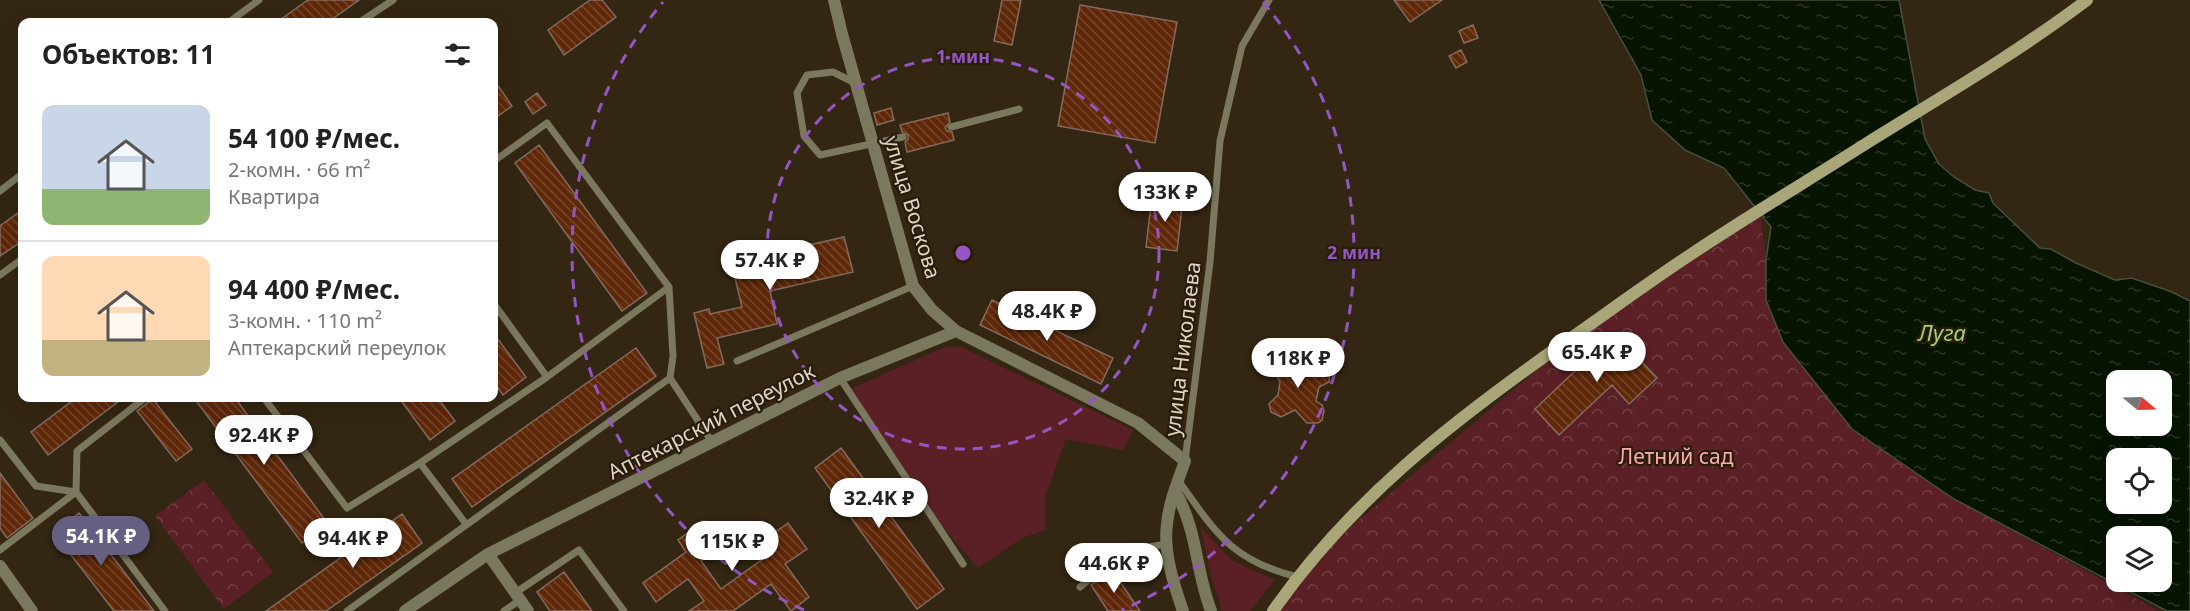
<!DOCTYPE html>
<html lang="ru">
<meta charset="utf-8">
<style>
body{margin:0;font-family:"Noto Sans",sans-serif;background:#f2f2f2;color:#222;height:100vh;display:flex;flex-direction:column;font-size:22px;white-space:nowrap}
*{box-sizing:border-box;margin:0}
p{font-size:20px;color:#767676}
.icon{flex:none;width:33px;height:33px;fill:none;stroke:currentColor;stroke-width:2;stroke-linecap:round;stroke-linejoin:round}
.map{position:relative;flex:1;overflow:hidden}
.panel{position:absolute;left:18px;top:18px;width:480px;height:384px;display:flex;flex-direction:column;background:#fff;border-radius:12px;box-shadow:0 6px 24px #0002}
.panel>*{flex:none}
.needle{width:39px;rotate:109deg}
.controls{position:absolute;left:2106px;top:370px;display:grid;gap:12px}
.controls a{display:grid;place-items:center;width:66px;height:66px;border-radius:12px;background:#fff;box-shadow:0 6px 24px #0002;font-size:30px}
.price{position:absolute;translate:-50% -51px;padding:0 14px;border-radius:21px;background:#fff;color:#222;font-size:20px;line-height:39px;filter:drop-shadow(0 2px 3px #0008)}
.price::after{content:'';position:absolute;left:50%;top:36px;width:18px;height:14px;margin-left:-9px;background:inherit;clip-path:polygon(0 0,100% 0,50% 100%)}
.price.active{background:#656082;color:#fff}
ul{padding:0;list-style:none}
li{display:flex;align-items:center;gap:18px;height:150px;padding:0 24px}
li+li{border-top:2px solid #e0e0e0}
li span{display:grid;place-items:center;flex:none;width:168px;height:120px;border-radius:12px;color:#555}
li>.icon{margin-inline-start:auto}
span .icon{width:72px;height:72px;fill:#fffc;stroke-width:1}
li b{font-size:26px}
h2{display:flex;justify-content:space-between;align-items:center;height:72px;padding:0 24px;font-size:26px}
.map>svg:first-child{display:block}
</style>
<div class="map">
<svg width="2190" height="611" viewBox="0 0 2190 611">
<defs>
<pattern id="forest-crowns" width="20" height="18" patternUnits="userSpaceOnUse" patternTransform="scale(1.5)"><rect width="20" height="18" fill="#5b2025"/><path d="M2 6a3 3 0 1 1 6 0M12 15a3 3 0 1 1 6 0" fill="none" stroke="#724043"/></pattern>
<pattern id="water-ripples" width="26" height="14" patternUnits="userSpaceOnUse" patternTransform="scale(1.5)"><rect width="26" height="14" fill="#061400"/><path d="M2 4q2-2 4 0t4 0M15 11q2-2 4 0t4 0" fill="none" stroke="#2a3524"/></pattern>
<pattern id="building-back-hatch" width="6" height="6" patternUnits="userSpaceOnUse" patternTransform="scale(1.5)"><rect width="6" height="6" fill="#5f2808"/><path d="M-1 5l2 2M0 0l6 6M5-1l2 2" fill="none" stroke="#76462b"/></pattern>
</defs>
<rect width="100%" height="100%" fill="#332612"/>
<path fill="#5b2025" d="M 945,347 L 961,347 L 1133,430 L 1123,450 L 1066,439 L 1045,497 L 1045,530 L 1022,538 L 978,568 L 925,506 L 848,390 Z
M 1200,526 L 1231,560 L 1275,580 L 1250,611 L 1222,611 L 1211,576 Z"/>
<path fill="url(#forest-crowns)" d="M 1760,213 L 1766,260 L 1766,300 L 1852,429 L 1954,499 L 2159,611 L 1274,611 L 1307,564 L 1590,325 Z
M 204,480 L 273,572 L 224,609 L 155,516 Z"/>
<path fill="url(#water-ripples)" stroke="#474e3c" stroke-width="1.5" fill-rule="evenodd" d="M 1599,0 L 1899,0 L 1925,139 L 1939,164 L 1954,177 L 1975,190 L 1989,193 L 1993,203 L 2040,248 L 2051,249 L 2076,263 L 2115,280 L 2132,278 L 2172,292 L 2190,301 L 2190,611 L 2167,611 L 1954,499 L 1852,429 L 1783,342 L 1766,300 L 1766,260 L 1771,227 L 1724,168 L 1685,150 L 1652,120 L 1641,75 ZM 2116,381 L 2162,381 L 2162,426 L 2116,426 ZM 2116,459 L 2162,459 L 2162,504 L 2116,504 ZM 2116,537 L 2162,537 L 2162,582 L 2116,582 Z"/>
<path fill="url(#building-back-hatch)" stroke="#856b5f" stroke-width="1.5" d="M 308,0 L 359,0 L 328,22 L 277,22 Z
M 590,0 L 602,0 L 616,17 L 564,55 L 548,30 Z
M 1002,0 L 1021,0 L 1012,45 L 994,41 Z
M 1394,0 L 1442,0 L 1410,22 Z
M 1080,5 L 1177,22 L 1155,143 L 1058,126 Z
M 1473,25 L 1478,38 L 1464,43 L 1459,31 Z
M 1461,50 L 1467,62 L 1456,68 L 1449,56 Z
M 494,80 L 512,106 L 494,119 Z
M 537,93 L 546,105 L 533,114 L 525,102 Z
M 891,108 L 894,120 L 877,125 L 874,113 Z
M 948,113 L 950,122 L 945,128 L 947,131 L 952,132 L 954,140 L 907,152 L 905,142 L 908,139 L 908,135 L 902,132 L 900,125 Z
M 539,145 L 647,293 L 622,311 L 515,163 Z
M 1152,195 L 1183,198 L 1177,251 L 1146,247 Z
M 22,210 L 22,241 L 0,256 L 0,226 Z
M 844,237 L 853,272 L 770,291 L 777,324 L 717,338 L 724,364 L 707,368 L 694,313 L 709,309 L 710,314 L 742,307 L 735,278 L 752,274 L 749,259 Z
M 992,300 L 1113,358 L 1101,384 L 980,325 Z
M 1615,333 L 1657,378 L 1629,404 L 1612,385 L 1559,435 L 1535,409 Z
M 494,334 L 526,377 L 503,395 L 494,382 Z
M 636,348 L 656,376 L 472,507 L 452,479 Z
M 1281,350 L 1290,364 L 1303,372 L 1319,364 L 1326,365 L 1330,372 L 1329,382 L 1319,387 L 1316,401 L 1322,405 L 1324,411 L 1322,420 L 1318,423 L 1307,423 L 1295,410 L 1281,417 L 1271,412 L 1269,404 L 1278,395 L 1280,382 L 1267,359 Z
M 76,398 L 123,398 L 48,455 L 31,432 Z
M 151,398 L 152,398 L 192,449 L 176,461 L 137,411 L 149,402 Z
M 194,398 L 235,398 L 328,524 L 302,543 Z
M 399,398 L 438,398 L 455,421 L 430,440 Z
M 841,448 L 944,589 L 917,609 L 815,468 Z
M 0,473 L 33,518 L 7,538 L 0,528 Z
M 79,513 L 154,611 L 114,611 L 54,533 Z
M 402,514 L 422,543 L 326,611 L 266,611 Z
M 704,521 L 722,546 L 701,561 L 721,589 L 767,556 L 759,544 L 788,523 L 807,549 L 785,564 L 809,597 L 791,611 L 771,584 L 733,611 L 689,611 L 704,601 L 688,579 L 656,602 L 643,583 L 686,552 L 678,540 Z
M 1112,570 L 1140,611 L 1108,611 L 1091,585 Z
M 564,572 L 592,611 L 550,611 L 537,592 Z"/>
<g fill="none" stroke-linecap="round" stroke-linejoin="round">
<path stroke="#7a785d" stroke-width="7" d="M 229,22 L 259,0
M 360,22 L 393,0
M 855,83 L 833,72 L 807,75 L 797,93 L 804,136 L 820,155 L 903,137
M 951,127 L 1019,109
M 0,191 L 22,174
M 0,275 L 22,259
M 737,361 L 913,286
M 547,377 L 669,287
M 670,378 L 712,442
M 840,378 L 963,564
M 145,398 L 77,451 L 76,492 L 165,611
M 264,398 L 347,508 L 420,463
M 0,440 L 36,486 L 76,492
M 1185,461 L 1210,262 L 1220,141 L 1242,46 L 1269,0
M 1178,480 C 1216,533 1231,560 1297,577
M 466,524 L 420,463 L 547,377 L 494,304
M 0,550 L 76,492
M 1080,587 L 1104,567 L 1130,550 L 1167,544
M 515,593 L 579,550 L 624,611
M 347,611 L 670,378 L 673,356 L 669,287 L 547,123 L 494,161
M 504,611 L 520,600"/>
<path stroke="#7a785d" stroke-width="12" d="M 834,0 L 842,34 L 913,286 L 932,310 L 956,331 L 1138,423 L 1185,461 C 1178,481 1169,502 1167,524 C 1163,552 1174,585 1183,611
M 1175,491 C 1198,531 1195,569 1211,611
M 488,554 L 528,611
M 0,566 L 32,611
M 405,611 L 488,554 L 840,378 L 956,331"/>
<path stroke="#a9a679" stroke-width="12" d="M 1273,611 C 1350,501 1449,424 1558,347 C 1603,316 1647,283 1693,253 C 1750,215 1809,180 1867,143 C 1941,97 2017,53 2087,0"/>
</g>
<g fill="none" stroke="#9456c2" stroke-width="3" stroke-dasharray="10 8">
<circle cx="963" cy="253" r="196"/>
<path d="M804 610A391 391 0 0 1 663 2M1263 2A391 391 0 0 1 1122 610"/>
</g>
<g text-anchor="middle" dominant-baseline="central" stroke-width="4.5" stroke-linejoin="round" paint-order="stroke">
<g font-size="21" fill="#ded5c9" stroke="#291c09">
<text transform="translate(913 207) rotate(73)">улица Воскова</text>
<text transform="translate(1182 349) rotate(-83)">улица Николаева</text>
<text transform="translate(711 421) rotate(-27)">Аптекарский переулок</text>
</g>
<g font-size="21" fill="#fdacae" stroke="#291c09">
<text x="1676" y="456">Летний сад</text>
</g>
<g font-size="22" font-style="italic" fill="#a0d07f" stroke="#291c09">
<text x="1942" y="332">Луга</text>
</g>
</g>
<circle cx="963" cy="253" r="9" fill="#9456c2" stroke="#291c09" stroke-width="3"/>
<g font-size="18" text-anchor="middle" font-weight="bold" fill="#9456c2" stroke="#291c09" stroke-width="4.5" stroke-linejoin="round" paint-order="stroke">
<text x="963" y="63">1 мин</text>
<text x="1354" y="259">2 мин</text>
</g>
</svg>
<div class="controls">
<a><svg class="needle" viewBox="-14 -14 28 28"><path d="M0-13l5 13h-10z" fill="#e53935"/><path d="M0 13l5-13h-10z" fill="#767676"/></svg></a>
<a><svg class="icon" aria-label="locate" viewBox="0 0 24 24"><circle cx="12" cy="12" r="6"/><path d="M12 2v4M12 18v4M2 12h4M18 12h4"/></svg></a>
<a><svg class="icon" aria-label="layers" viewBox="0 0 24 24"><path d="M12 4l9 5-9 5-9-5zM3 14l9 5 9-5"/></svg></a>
</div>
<b class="price" style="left:1165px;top:223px">133K ₽</b>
<b class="price" style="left:770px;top:291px">57.4K ₽</b>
<b class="price" style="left:1047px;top:342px">48.4K ₽</b>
<b class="price" style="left:1597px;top:383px">65.4K ₽</b>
<b class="price" style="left:1298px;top:389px">118K ₽</b>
<b class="price" style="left:264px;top:466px">92.4K ₽</b>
<b class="price" style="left:879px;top:529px">32.4K ₽</b>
<b class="price active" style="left:101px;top:567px">54.1K ₽</b>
<b class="price" style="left:353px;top:569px">94.4K ₽</b>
<b class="price" style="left:732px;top:572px">115K ₽</b>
<b class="price" style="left:1114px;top:594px">44.6K ₽</b>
<section class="panel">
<h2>Объектов: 11<svg class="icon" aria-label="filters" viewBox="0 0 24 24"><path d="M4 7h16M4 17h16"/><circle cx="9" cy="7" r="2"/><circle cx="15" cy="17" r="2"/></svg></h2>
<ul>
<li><span style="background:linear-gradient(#c9d6e8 70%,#8fb573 0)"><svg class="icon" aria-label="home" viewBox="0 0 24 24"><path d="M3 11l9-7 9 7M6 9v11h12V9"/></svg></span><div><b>54 100 ₽/мес.</b><p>2-комн. · 66 m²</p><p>Квартира</p></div></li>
<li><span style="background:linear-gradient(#ffd9b3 70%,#c2b280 0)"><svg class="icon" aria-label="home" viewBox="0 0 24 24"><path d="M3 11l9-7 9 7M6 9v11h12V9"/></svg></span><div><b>94 400 ₽/мес.</b><p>3-комн. · 110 m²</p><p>Аптекарский переулок</p></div></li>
</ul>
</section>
</div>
